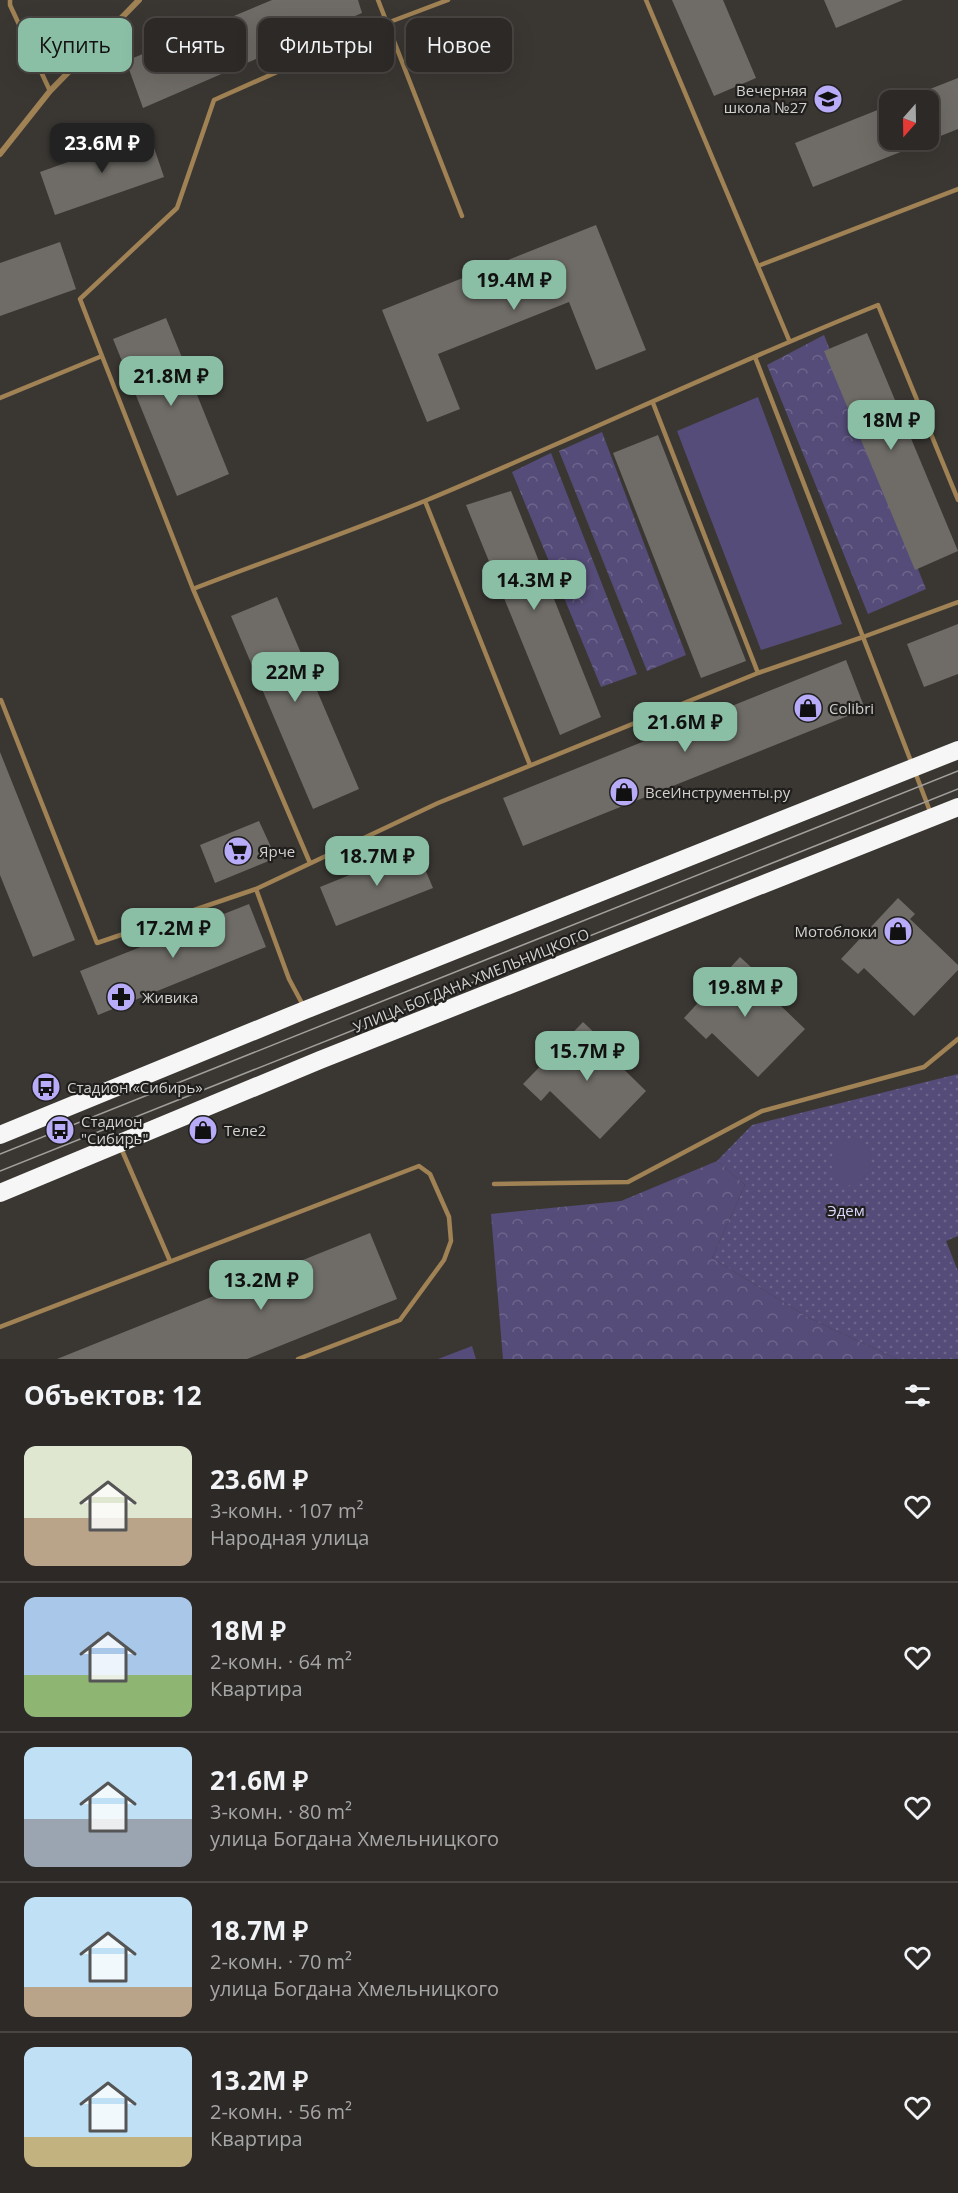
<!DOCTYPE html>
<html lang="ru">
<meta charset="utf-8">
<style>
body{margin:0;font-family:"Open Sans",sans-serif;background:#383532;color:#f1f3f6;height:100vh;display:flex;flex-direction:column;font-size:22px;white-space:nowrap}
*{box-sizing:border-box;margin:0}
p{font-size:20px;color:#a6a6a7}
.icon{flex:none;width:33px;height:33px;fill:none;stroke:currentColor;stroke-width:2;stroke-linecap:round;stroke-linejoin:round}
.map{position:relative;height:1359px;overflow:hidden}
.side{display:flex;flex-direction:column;background:#2c2926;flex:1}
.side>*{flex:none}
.guide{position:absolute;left:18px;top:18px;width:600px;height:54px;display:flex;gap:12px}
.needle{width:39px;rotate:200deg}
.fabs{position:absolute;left:879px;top:90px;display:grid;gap:12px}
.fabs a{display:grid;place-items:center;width:60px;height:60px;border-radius:12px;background:#2c2926;box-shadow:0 6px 24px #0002,0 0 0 2px #484543;font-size:30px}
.price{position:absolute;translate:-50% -51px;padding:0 14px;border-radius:12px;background:#8abfa5;color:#111;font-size:20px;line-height:39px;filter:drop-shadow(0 2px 3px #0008)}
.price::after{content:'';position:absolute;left:50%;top:36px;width:18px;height:14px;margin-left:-9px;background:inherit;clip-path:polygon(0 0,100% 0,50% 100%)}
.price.current{background:#222;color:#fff}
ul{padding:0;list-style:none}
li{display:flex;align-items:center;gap:18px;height:150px;padding:0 24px}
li+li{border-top:2px solid #484543}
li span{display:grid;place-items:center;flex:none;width:168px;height:120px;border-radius:12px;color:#555}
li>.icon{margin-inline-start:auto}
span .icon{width:72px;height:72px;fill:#fffc;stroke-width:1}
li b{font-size:26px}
h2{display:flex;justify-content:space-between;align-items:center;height:72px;padding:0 24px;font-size:26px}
.tag{padding:0 21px;border-radius:12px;background:#2c2926;box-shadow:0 6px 24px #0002,0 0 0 2px #484543;font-size:21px;line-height:54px}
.tag.current{background:#8abfa5;color:#111}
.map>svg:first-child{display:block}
</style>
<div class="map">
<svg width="958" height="1359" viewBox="0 0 958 1359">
<defs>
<pattern id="grass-dots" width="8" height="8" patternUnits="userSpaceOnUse" patternTransform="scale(1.5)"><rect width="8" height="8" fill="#554c79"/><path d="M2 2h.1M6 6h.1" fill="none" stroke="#6d658b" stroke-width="1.8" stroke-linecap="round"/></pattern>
<pattern id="forest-crowns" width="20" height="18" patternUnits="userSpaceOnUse" patternTransform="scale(1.5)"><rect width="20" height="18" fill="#554c79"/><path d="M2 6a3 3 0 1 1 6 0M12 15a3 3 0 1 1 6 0" fill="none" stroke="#6d658b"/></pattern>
</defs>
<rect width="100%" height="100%" fill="#3a3733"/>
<path fill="url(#grass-dots)" d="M 958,1074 L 958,1236 L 946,1241 L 958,1271 L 958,1359 L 897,1359 L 809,1318 L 712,1258 L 745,1185 L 717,1161 L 752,1125 Z"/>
<path fill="url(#forest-crowns)" d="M 824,335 L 926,589 L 868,614 L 767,365 Z
M 602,432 L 686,655 L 647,671 L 559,451 Z
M 551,453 L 637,674 L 601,687 L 512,472 Z
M 717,1161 L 745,1185 L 712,1258 L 809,1318 L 897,1359 L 503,1359 L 491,1214 L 621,1201 Z"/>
<path fill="#554c79" d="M 758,397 L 842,624 L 761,650 L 677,431 Z
M 854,1139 L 868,1146 C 876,1166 867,1184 844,1186 C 829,1172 829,1160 837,1142 Z
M 472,1346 L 476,1359 L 438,1359 Z"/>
<path fill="#6f6c67" d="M 272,0 L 358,0 L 362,13 L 143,108 L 126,61 Z
M 672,0 L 723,0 L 756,78 L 714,96 Z
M 824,0 L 903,0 L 836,28 Z
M 958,78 L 958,129 L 813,187 L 795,143 L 890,105 L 890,140 L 928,140 L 928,100 L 902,100 Z
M 149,133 L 164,177 L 55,215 L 40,172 Z
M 596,225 L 646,350 L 596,370 L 569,302 L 438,354 L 460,409 L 427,422 L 382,310 Z
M 60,242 L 76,289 L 0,316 L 0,263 Z
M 166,318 L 229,474 L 177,496 L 113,339 Z
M 867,333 L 958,551 L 915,570 L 824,351 Z
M 658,435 L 746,661 L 701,678 L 613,453 Z
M 511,491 L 601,717 L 560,735 L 466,505 Z
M 277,597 L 359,789 L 313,809 L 231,616 Z
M 958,624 L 958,674 L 924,687 L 907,644 Z
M 846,660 L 865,709 L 523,846 L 503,798 Z
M 0,752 L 75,940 L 33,957 L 0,875 Z
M 259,821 L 276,858 L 215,883 L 200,845 Z
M 416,848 L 433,888 L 336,926 L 320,887 Z
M 898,898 L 915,914 L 910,919 L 958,965 L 958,970 L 914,1016 L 864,968 L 858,974 L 841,959 Z
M 249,904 L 266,947 L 98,1015 L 80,971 Z
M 740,957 L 762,977 L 757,983 L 805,1029 L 758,1077 L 712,1033 L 706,1039 L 684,1018 Z
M 583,1022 L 601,1039 L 597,1043 L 646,1091 L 600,1139 L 550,1091 L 541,1101 L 523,1084 Z
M 370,1233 L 397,1299 L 247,1359 L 57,1359 Z"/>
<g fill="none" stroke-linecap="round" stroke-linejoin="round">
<path stroke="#a08254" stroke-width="4.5" d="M 10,0 L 10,5 L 50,91
M 378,0 L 462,216
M 646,0 L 789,340
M 758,266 L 958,189
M 102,356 L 80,299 L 177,208 L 214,100 L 387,23 L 448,0
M 0,398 L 102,356 L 193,589 C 270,559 350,532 427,500 C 578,437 726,366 878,305 L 958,500
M 653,403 L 758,673
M 425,501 L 530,765
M 193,589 L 310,863
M 1,700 L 97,943 L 256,889
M 912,764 L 863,637 L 958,602
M 915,772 L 931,814
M 304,1007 L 289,979 L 256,889 L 438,803 L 758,673 L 863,637 L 755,357
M 121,1148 L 170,1261
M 494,1184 L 628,1182 L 762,1111 L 924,1067 L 958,1039
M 0,1327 L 419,1166 L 430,1174 L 449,1217 L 451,1241 L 444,1260 L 400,1320 L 298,1359"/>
<path stroke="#a08254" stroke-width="6" d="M 0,154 L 50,91 L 139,0"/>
<path stroke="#f6f6f6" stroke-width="18" d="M 0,1135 L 305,1010 L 958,750
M 0,1193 L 320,1060 L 958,807"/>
<path stroke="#a19f9b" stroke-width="1.5" d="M 0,1154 L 958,771
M 0,1171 L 958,789"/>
</g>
<defs>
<g id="school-disc" transform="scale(1.5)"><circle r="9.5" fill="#b8abf7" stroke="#201f1d"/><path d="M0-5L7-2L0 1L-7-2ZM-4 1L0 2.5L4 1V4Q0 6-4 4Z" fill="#111"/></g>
<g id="shop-disc" transform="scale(1.5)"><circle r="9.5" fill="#b8abf7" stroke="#201f1d"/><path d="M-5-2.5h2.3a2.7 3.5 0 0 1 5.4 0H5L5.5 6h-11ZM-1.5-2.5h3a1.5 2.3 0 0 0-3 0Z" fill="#111"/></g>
<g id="supermarket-disc" transform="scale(1.5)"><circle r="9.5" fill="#b8abf7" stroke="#201f1d"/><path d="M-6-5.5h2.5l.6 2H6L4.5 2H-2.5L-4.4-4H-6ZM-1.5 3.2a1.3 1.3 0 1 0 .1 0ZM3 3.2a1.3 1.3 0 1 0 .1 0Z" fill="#111"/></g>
<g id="pharmacy-disc" transform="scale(1.5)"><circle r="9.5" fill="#b8abf7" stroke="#201f1d"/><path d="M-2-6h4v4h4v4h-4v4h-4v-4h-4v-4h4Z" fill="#111"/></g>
<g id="bus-disc" transform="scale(1.5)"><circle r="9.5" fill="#b8abf7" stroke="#201f1d"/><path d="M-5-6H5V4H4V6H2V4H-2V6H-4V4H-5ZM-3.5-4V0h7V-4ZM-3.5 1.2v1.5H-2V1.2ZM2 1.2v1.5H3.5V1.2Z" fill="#111"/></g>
</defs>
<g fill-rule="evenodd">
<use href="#school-disc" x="828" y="99"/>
<use href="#shop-disc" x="808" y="708"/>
<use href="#shop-disc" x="624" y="792"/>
<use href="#supermarket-disc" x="238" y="851"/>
<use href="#shop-disc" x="898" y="931"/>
<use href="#pharmacy-disc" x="121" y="997"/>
<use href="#bus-disc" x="46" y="1087"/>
<use href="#bus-disc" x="60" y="1130"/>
<use href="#shop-disc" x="203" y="1130"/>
</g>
<g text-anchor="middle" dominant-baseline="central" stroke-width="4.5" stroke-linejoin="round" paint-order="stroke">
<g font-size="15" fill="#d3d1ce" stroke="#201f1d" text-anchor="start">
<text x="807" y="90" text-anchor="end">Вечерняя<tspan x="807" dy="17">школа №27</tspan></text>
<text x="829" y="708">Colibri</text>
<text x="645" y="792">ВсеИнструменты.ру</text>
<text x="259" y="851">Ярче</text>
<text x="877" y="931" text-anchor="end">Мотоблоки</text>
<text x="142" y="997">Живика</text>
<text x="67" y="1087">Стадион «Сибирь»</text>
<text x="81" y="1121">Стадион<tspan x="81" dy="17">"Сибирь"</tspan></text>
<text x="224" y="1130">Теле2</text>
</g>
<g font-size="15" fill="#d3d1ce" stroke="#201f1d">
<text transform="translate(471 980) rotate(-22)">УЛИЦА БОГДАНА ХМЕЛЬНИЦКОГО</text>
</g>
<g font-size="15" fill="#ddd8fe" stroke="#201f1d">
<text x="846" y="1210">Эдем</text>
</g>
</g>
</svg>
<div class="fabs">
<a><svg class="needle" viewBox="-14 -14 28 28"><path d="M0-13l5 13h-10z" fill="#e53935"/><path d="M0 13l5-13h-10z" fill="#a6a6a7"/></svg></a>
</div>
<b class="price current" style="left:102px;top:174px">23.6M ₽</b>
<b class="price" style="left:514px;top:311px">19.4M ₽</b>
<b class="price" style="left:171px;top:407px">21.8M ₽</b>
<b class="price" style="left:891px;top:451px">18M ₽</b>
<b class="price" style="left:534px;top:611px">14.3M ₽</b>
<b class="price" style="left:295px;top:703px">22M ₽</b>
<b class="price" style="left:685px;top:753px">21.6M ₽</b>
<b class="price" style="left:377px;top:887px">18.7M ₽</b>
<b class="price" style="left:173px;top:959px">17.2M ₽</b>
<b class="price" style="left:745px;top:1018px">19.8M ₽</b>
<b class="price" style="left:587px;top:1082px">15.7M ₽</b>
<b class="price" style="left:261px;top:1311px">13.2M ₽</b>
<div class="guide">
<a class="tag current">Купить</a>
<a class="tag">Снять</a>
<a class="tag">Фильтры</a>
<a class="tag">Новое</a>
</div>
</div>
<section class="side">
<h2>Объектов: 12<svg class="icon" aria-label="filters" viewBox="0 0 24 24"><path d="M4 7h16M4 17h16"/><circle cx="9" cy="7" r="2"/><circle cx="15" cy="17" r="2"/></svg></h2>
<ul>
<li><span style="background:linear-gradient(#dfe7d0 60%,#b9a48a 0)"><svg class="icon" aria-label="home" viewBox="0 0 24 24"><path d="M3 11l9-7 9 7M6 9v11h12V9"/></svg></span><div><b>23.6M ₽</b><p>3-комн. · 107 m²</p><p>Народная улица</p></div><svg class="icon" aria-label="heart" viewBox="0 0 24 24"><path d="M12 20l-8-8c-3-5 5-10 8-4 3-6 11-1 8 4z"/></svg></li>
<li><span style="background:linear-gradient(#a9c7e8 65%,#8fb573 0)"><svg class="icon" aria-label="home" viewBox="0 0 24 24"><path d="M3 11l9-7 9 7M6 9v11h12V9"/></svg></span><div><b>18M ₽</b><p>2-комн. · 64 m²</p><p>Квартира</p></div><svg class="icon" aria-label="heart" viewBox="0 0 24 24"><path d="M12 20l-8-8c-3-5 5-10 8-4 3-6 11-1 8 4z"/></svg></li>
<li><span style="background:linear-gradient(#bfe0f5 60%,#9aa5b1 0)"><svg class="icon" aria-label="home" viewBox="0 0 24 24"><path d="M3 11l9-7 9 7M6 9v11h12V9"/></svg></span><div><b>21.6M ₽</b><p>3-комн. · 80 m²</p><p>улица Богдана Хмельницкого</p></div><svg class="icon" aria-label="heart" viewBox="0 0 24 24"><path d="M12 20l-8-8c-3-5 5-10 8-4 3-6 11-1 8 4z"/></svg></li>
<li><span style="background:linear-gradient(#bfe0f5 75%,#b9a48a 0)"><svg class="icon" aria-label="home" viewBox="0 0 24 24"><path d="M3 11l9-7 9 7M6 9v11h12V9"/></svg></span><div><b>18.7M ₽</b><p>2-комн. · 70 m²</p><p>улица Богдана Хмельницкого</p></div><svg class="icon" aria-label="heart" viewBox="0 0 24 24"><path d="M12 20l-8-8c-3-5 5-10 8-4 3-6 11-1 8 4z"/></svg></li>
<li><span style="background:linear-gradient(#bfe0f5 75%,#c2b280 0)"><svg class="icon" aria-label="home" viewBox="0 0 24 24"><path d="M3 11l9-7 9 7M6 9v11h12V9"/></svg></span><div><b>13.2M ₽</b><p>2-комн. · 56 m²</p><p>Квартира</p></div><svg class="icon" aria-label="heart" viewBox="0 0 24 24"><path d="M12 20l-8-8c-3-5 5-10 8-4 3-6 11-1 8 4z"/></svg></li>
</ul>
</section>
